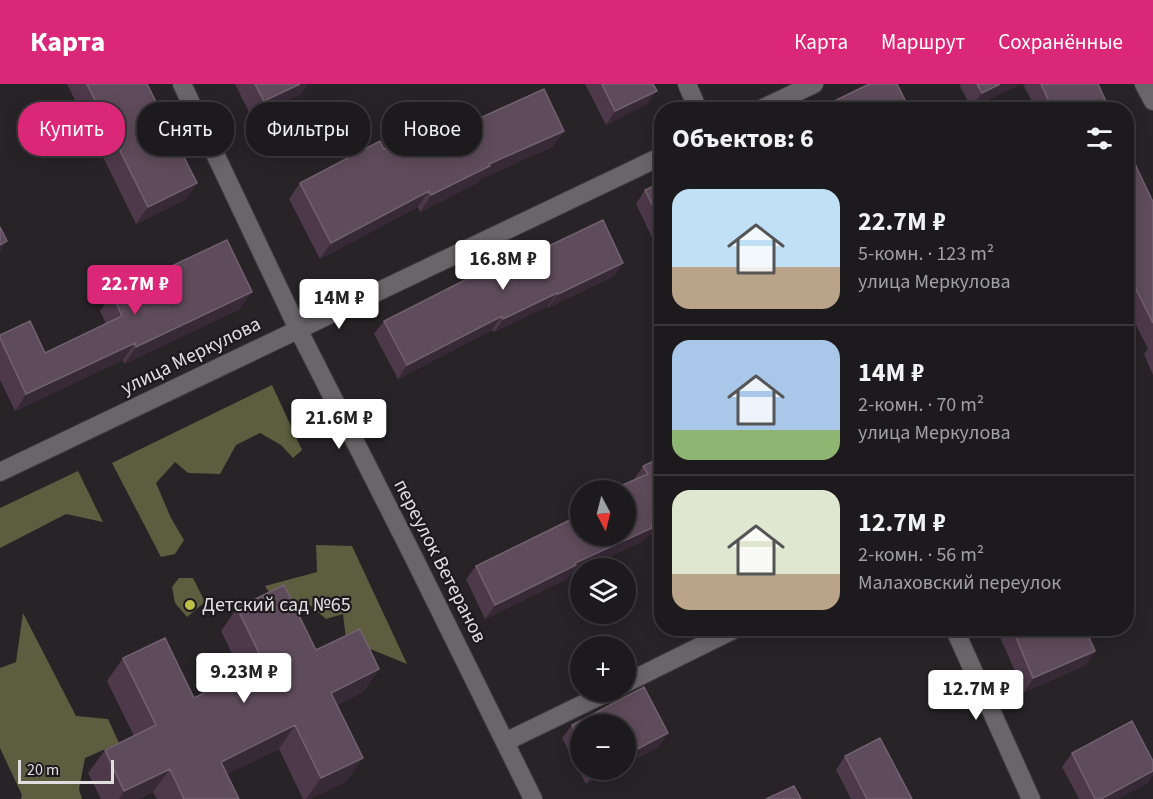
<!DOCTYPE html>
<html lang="ru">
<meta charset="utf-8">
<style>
body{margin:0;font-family:"Source Sans 3",sans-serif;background:#2a272a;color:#f1f3f6;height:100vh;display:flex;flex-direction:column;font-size:22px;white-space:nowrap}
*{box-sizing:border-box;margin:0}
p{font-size:20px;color:#a0a1a4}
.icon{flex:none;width:33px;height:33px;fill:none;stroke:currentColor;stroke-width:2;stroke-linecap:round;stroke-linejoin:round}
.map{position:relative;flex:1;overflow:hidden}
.side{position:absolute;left:654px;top:18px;width:480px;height:534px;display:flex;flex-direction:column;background:#1d1a1d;border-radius:24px;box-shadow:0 3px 15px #0003,0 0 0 2px #3b383b}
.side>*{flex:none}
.top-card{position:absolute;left:18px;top:18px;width:546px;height:54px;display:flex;gap:12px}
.needle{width:39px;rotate:173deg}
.buttons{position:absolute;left:570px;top:396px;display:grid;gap:12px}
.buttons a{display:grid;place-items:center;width:66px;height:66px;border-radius:50%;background:#1d1a1d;box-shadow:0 3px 15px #0003,0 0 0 2px #3b383b;font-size:30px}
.scale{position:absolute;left:18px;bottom:15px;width:96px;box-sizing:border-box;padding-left:6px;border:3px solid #e1dee0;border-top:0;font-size:16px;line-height:21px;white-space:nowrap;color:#e1dee0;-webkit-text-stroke:4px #1e191d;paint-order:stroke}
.price{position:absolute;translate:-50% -51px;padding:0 14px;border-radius:6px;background:#fff;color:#222;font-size:20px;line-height:39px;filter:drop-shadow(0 2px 3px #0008)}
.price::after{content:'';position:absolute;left:50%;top:36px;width:18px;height:14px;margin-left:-9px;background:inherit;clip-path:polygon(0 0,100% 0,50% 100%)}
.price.current{background:#db2777;color:#fff}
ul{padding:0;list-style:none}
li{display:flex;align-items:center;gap:18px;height:150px;padding:0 18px}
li+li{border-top:2px solid #3b383b}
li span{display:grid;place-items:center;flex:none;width:168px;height:120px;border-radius:18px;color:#555}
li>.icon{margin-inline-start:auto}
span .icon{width:72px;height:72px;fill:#fffc;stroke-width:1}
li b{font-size:26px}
h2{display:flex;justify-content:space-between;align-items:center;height:72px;padding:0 18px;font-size:26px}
.chip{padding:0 21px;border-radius:24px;background:#1d1a1d;box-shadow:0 3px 15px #0003,0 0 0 2px #3b383b;font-size:21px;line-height:54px}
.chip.current{background:#db2777;color:#fff}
header{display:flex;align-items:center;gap:36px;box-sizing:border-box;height:84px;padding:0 30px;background:#db2777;color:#fff}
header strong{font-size:28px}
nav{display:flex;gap:33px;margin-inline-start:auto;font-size:21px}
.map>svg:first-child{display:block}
</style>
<header>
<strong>Карта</strong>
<nav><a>Карта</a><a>Маршрут</a><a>Сохранённые</a></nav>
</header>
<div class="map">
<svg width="1153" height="715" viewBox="0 0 1153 715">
<rect width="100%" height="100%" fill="#272327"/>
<path fill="#5c5e3f" d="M 272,301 L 302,366 L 293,374 L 281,361 L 260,349 L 236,361 L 220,390 L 188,389 L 175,378 L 156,399 L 171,434 L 184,456 L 175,470 L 161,473 L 112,379 Z
M 78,387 L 103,438 L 66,430 L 0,464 L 0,424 Z
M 316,461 L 352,462 L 407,580 L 346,555 L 343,530 L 326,535 L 304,516 L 285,533 L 265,502 L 317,488 Z
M 179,494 L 193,494 L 205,518 L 187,533 L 175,519 L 172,503 Z
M 23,529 L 76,632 L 108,635 L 119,659 L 85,674 L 79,705 L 82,715 L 21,715 L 22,711 L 0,664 L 0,584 L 16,578 Z"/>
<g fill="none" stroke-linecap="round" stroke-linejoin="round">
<g stroke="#423e41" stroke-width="20">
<path id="minor" d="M 182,0 L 298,245 L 413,472 L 533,715
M 687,0 L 698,26
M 1144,0 L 1153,17
M 759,26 L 814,0
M 0,388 L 662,72
M 954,544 L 1031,715
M 626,599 L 737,544
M 505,658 L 608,608"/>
</g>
<use href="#minor" stroke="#6a6569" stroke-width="18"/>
</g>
<path fill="#4e394b" d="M 67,0 L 147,0 L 197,99 L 186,115 L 136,140 Z
M 235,0 L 308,0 L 301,10 L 252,34 Z
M 585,0 L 653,0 L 647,20 L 606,41 Z
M 959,0 L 1020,0 L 971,24 Z
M 1023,0 L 1098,0 L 1110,26 L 1036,26 Z
M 469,39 L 564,47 L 552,63 L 481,95 L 479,98 L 420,128 L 418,123 L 320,175 L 289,115 L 300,99 Z
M 1126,61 L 1153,118 L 1153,291 L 1144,270 L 1148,265 L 1126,221 Z
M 662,98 L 662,164 L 658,166 L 636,120 L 645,106 Z
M 532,170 L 623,179 L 614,192 L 548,224 L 548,222 L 494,248 L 492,246 L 398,295 L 374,250 L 384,237 Z
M 112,210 L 240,225 L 124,280 L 123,276 L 15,327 L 0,296 L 0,251 L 45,269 L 106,240 L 100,227 Z
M 662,373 L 662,445 L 645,454 L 642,458 L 583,484 L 580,484 L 570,491 L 567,495 L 485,535 L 466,495 L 476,482 L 575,434 L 574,433 L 580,424 L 580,452 L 634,396 L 643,382 Z
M 237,524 L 316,566 L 379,585 L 363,608 L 337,621 L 347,697 L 310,715 L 303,715 L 279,665 L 227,690 L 239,715 L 157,715 L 153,708 L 139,715 L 101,715 L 88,689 L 105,666 L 134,652 L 107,597 L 123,574 L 194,614 L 242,590 L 221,547 Z
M 996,544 L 1085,544 L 1095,567 L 1086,581 L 1024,608 Z
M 644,603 L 668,649 L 658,663 L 626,680 L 626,640 L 580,640 L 580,686 L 614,686 L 586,700 L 562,654 L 572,641 Z
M 1072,669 L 1153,677 L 1153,691 L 1148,699 L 1117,715 L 1079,715 L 1062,683 Z
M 845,672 L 912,715 L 851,715 L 836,686 Z"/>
<path fill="#382936" d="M 300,0 L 308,0 L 301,10 L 252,34 L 264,17 Z
M 1000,0 L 1020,0 L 971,24 L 982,9 Z
M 657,7 L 647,20 L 606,41 L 615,27 Z
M 564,47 L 552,63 L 481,95 L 479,98 L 420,128 L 431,111 L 489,80 Z
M 197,99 L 186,115 L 136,140 L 148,123 Z
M 429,107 L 418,123 L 320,175 L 331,159 Z
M 7,157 L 0,168 L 0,161 Z
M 623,179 L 614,192 L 548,224 L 558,210 Z
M 252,208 L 240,225 L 124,280 L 136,263 Z
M 557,209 L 548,222 L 494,248 L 503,235 Z
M 502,232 L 492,246 L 398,295 L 407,281 Z
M 135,259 L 123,276 L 15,327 L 26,310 Z
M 662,437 L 662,445 L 645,454 L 642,458 L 583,484 L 580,484 L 580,486 L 570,491 L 567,495 L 485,535 L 495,521 L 575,479 Z
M 1095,567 L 1086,581 L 1024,608 L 1033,594 Z
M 379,585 L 363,608 L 315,632 L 331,609 Z
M 295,641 L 279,665 L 204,701 L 221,678 Z
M 668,649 L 658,663 L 626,680 L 626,671 Z
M 363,674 L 347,697 L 310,715 L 306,715 L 321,694 Z
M 170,685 L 153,708 L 139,715 L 119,715 L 124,707 Z
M 598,686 L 614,686 L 586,700 L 596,687 Z
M 1153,687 L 1153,691 L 1148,699 L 1117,715 L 1101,715 Z"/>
<path fill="#5e4b5b" stroke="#726270" stroke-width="1.5" d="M 87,0 L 147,0 L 197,99 L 148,123 Z
M 255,0 L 300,0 L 264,17 Z
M 602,0 L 653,0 L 657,7 L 615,27 Z
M 869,0 L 897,0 L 910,26 L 816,26 Z
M 977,0 L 1000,0 L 982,9 Z
M 1041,0 L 1098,0 L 1110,26 L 1053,26 Z
M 544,5 L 564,47 L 489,80 L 490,82 L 431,111 L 429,107 L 331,159 L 300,99 L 380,57 L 384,65 L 463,26 L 469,39 Z
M 1126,61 L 1153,118 L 1153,239 L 1126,185 Z
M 662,98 L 662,140 L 645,106 Z
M 603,136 L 623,179 L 558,210 L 557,209 L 503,235 L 502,232 L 407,281 L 384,237 L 528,164 L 532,170 Z
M 0,143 L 7,157 L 0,161 Z
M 227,156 L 252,208 L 136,263 L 135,259 L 26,310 L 0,254 L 0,251 L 30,237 L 45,269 L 122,232 L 112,210 Z
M 662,373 L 662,437 L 651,442 L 652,444 L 575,479 L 576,481 L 495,521 L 476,482 L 580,431 L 580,452 L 626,452 L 626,406 L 611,406 L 648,390 L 643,382 Z
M 284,501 L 316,566 L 360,545 L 379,585 L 331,609 L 363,674 L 321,694 L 295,641 L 221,678 L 239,715 L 184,715 L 170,685 L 124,707 L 105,666 L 156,641 L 123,574 L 165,554 L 194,614 L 264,579 L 237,524 Z
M 1012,544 L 1085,544 L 1095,567 L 1033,594 Z
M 644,603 L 668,649 L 626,671 L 626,640 L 580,640 L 580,658 L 572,641 Z
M 1132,637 L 1153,677 L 1153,687 L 1101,715 L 1095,715 L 1072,669 Z
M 880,654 L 912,715 L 867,715 L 845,672 Z
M 794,702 L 801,715 L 766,715 Z"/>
<circle fill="#bcbf44" stroke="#1e191d" stroke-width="2" cx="190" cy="521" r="6"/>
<g text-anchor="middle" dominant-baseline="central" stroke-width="4.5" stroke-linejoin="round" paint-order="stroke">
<g font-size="20" fill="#e1dee0" stroke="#1e191d">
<text transform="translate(191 272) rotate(-26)">улица Меркулова</text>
<text transform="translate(440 477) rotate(63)">переулок Ветеранов</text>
</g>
<g font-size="20" fill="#e1dee0" stroke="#1e191d" text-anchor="start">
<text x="202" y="521">Детский сад №65</text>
</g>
</g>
</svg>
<div class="buttons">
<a><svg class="needle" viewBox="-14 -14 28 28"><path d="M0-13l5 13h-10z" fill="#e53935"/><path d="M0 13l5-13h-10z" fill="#a0a1a4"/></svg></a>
<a><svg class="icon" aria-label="layers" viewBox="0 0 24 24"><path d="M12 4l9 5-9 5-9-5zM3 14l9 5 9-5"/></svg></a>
<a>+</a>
<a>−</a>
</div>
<div class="scale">20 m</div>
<b class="price" style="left:503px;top:207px">16.8M ₽</b>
<b class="price current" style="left:135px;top:232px">22.7M ₽</b>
<b class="price" style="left:339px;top:246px">14M ₽</b>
<b class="price" style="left:339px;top:366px">21.6M ₽</b>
<b class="price" style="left:244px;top:620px">9.23M ₽</b>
<b class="price" style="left:976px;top:637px">12.7M ₽</b>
<div class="top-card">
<a class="chip current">Купить</a>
<a class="chip">Снять</a>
<a class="chip">Фильтры</a>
<a class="chip">Новое</a>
</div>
<section class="side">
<h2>Объектов: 6<svg class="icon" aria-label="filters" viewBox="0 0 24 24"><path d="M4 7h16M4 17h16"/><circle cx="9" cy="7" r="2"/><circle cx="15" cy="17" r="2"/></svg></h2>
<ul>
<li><span style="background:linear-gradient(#bfe0f5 65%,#b9a48a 0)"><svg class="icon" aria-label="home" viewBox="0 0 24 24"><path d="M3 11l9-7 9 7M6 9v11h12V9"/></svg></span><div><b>22.7M ₽</b><p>5-комн. · 123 m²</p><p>улица Меркулова</p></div></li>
<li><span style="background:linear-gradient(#a9c7e8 75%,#8fb573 0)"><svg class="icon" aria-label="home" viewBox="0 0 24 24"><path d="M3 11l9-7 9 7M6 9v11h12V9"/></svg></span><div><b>14M ₽</b><p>2-комн. · 70 m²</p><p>улица Меркулова</p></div></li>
<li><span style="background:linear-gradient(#dfe7d0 70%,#b9a48a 0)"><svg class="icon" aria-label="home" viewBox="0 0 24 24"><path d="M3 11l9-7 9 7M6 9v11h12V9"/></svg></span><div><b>12.7M ₽</b><p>2-комн. · 56 m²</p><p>Малаховский переулок</p></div></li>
</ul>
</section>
</div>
